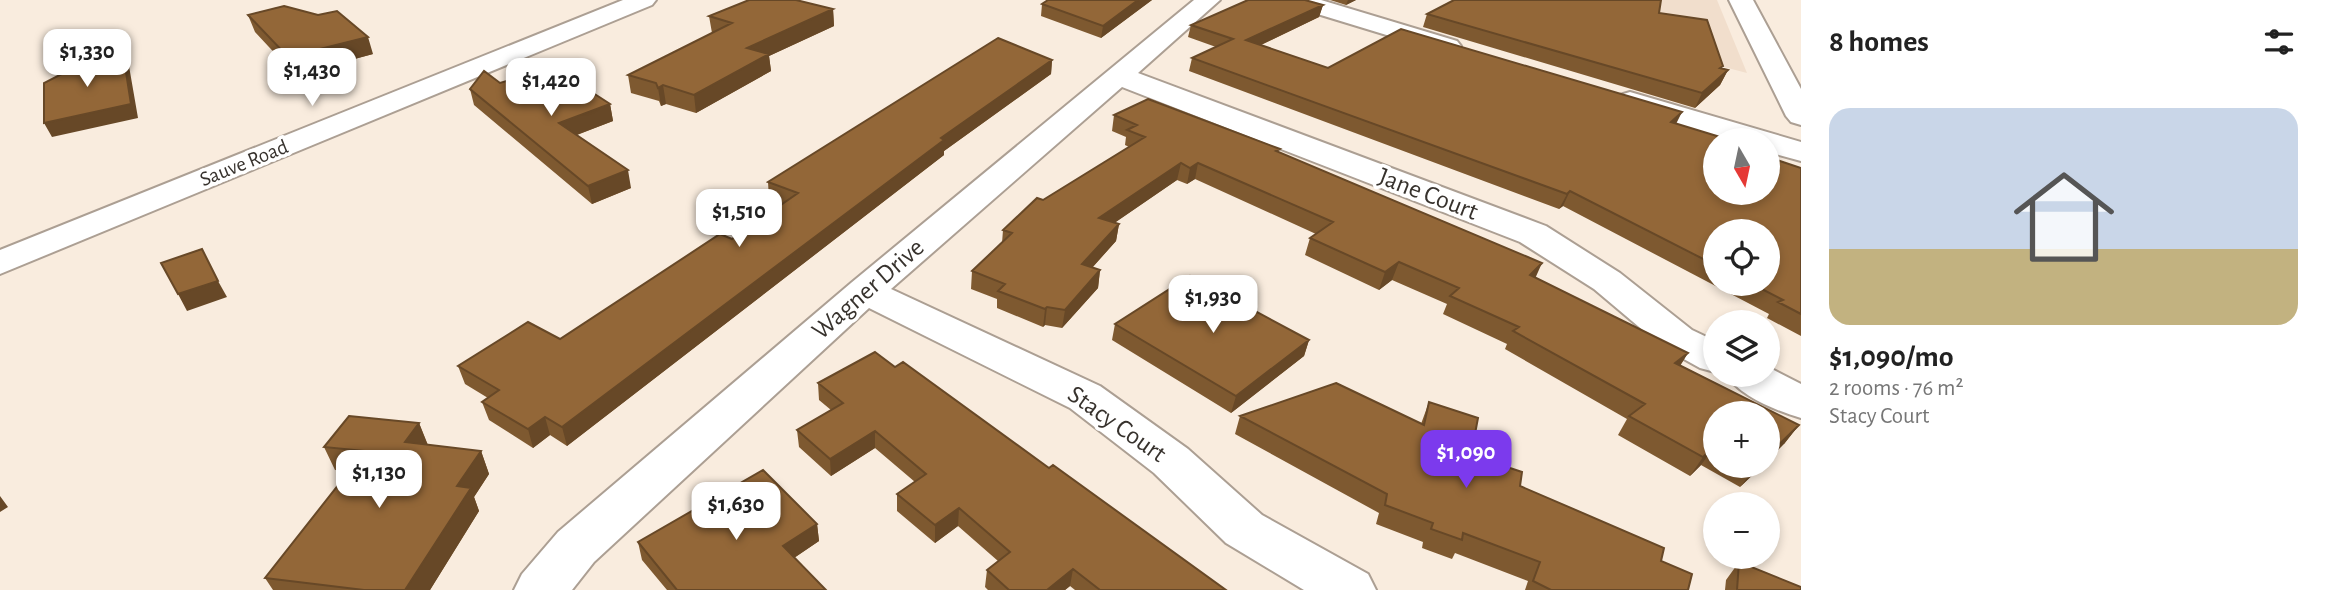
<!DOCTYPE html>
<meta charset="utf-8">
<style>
body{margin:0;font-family:"Alegreya Sans",sans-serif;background:#f2f2f2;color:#222;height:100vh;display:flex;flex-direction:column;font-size:26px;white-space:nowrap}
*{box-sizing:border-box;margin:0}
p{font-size:23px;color:#767676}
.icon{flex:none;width:38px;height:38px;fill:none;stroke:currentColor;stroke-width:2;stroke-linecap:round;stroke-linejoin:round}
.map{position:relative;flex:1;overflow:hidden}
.sheet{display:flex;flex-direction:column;background:#fff;width:525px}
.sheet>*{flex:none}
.needle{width:46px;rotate:171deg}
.buttons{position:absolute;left:1703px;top:128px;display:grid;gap:14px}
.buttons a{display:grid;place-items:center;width:77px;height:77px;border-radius:50%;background:#fff;box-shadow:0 4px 10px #0003;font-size:35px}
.price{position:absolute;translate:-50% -60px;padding:0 16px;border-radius:14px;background:#fff;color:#222;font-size:23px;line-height:46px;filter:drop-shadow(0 2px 4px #0008)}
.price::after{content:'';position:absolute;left:50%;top:42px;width:21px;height:16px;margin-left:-10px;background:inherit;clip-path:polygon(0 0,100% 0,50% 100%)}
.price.current{background:#7c3aed;color:#fff}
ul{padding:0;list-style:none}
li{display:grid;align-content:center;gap:14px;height:371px;padding:0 28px}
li+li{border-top:2px solid #e0e0e0}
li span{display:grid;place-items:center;height:217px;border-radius:21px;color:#555}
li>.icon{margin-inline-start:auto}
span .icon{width:126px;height:126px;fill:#fffc;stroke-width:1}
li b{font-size:30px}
h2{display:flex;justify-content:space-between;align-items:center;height:84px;padding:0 28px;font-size:30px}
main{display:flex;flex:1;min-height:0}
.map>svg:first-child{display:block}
</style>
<main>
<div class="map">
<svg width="1801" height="590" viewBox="0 0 1801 590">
<rect width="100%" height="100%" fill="#f9ecde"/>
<path fill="#f1decc" d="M 1468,0 L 1717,0 L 1747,73 Z"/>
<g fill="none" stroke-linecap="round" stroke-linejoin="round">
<g stroke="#ac9f93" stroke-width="4">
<path id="street" d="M 1194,0 L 1220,0 L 1138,73 L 1546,226 L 1620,273 L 1692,330 L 1715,341 L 1715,372 L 1700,368 L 1664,348 L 1594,289 L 1520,242 L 1122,87 L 891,289 L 1100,386 L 1188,449 L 1262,515 L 1368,574 L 1376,590 L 1304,590 L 1226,543 L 1154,473 L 1070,408 L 869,308 L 594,562 L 572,590 L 514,590 L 522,574 L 558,532 L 851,283 Z
M 1284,0 L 1321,0 L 1457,41 L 1461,46 L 1457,51 L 1439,51 L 1288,5 Z
M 1729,0 L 1753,0 L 1801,89 L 1801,125 L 1791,122 L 1786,116 Z
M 1630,92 L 1801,142 L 1801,161 L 1768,152 L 1768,140 L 1728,140 L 1620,107 L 1616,101 L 1620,95 Z
M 1768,367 L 1801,384 L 1801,418 C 1777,411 1739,396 1726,374 L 1768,374 Z"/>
</g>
<g stroke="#ac9f93" stroke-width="4">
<path id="secondary" d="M 623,0 L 656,0 L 652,5 L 0,274 L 0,250 Z"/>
</g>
<use href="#street" fill="#fff" fill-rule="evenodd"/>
<use href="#secondary" fill="#fff" fill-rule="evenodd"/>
</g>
<path fill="#7e5930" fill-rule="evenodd" d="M 1048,0 L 1152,0 L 1101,38 L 1041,16 L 1042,4 Z
M 1330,0 L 1356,0 L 1346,5 Z
M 1323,5 L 1319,17 L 1261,45 L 1328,68 L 1676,123 L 1715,192 L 1801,168 L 1801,336 L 1767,318 L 1769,314 L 1563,206 L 1559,209 L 1189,71 L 1192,58 L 1216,47 L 1188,37 L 1191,25 ZM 1715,231 L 1768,284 L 1715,284 Z
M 833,9 L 834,26 L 769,56 L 771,71 L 696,113 L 666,104 L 661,106 L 659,101 L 631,93 L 628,75 L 712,33 L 709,16 Z
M 1659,13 L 1722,69 L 1728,70 L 1720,85 L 1695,108 L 1423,27 L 1427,14 Z
M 248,15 L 373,54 L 295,75 L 255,32 Z
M 1052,60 L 1051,74 L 944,151 L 944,155 L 567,446 L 550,435 L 533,448 L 489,420 L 482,402 L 488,398 L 465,384 L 458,366 L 560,339 L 732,239 L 783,204 L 769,199 L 768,182 Z
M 500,83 L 610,104 L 613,121 L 577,135 L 631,188 L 592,204 L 474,105 L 470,89 Z
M 1114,115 L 1279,152 L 1688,353 L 1680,365 L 1799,425 L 1784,444 L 1715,413 L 1715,466 L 1762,466 L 1740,487 L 1701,465 L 1690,476 L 1618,435 L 1627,419 L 1505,349 L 1507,344 L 1443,314 L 1447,304 L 1392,280 L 1379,290 L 1305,255 L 1310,238 L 1316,234 L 1195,179 L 1187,184 L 1177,180 L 1114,223 L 1119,224 L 1116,241 L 1092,268 L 1100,270 L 1098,288 L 1062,328 L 1045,325 L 1043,327 L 997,308 L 997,299 L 971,289 L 972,271 L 1002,243 L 1003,230 L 1043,200 L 1129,147 L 1125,145 L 1126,137 L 1112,131 Z
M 1115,324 L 1309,340 L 1304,356 L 1231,413 L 1112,340 Z
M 895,367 L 1049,468 L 1226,590 L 1075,590 L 1070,586 L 1065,590 L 988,590 L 985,587 L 987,570 L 998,561 L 958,526 L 935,543 L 897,511 L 897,494 L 915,482 L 875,448 L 831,476 L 799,447 L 797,430 L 831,410 L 819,400 L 818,383 Z
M 1429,402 L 1471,455 L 1520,486 L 1661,561 L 1688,590 L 1525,590 L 1528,581 L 1455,553 L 1452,559 L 1422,548 L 1423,542 L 1376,524 L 1379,513 L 1235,434 L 1240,416 L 1421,424 Z
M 419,423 L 428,445 L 481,451 L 489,474 L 474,497 L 479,511 L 430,590 L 273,590 L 265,578 L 349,471 L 335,470 L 324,447 Z
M 817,524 L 819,541 L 794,558 L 826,590 L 667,590 L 642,560 L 638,542 Z
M 1739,562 L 1801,590 L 1725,590 L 1726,580 Z"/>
<path fill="#674827" d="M 1138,0 L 1152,0 L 1101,38 L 1103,26 Z
M 1348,0 L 1356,0 L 1346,5 Z
M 1323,5 L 1319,17 L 1244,53 L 1246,40 Z
M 833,9 L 834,26 L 769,56 L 771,71 L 696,113 L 694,95 L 747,48 Z
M 368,37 L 373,54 L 295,75 L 288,57 Z
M 123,53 L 129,66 L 138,118 L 52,137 L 44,123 Z
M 1052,60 L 1051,74 L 944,151 L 944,155 L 567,446 L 562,427 L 941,138 Z
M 1728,70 L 1720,85 L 1695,108 L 1702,93 Z
M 663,85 L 666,104 L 661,106 L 658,88 Z
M 610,104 L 613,121 L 563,140 L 559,123 Z
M 1682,112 L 1675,126 L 1671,122 Z
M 1181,163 L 1177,180 L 1097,235 L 1099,218 Z
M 1198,163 L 1195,179 L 1187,184 L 1190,168 Z
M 628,170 L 631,188 L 592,204 L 588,186 Z
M 1570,191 L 1563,206 L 1559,209 L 1567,194 Z
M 1119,224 L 1116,241 L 1080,281 L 1082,264 Z
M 1399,262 L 1392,280 L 1379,290 L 1385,272 Z
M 1542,263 L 1534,281 L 1530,275 Z
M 1100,270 L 1098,288 L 1062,328 L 1065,310 Z
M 218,281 L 227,297 L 187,311 L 178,294 Z
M 1047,307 L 1045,325 L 1043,327 L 1045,309 Z
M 1309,340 L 1304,356 L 1231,413 L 1236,396 Z
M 1688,353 L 1677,371 L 1675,363 Z
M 545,417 L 550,435 L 533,448 L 528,429 Z
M 419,423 L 428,446 L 405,442 Z
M 1799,425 L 1784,444 L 1768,460 L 1768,455 Z
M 875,431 L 875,448 L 831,476 L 830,459 Z
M 1715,446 L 1701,465 L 1690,476 L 1703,457 Z
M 481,451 L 489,474 L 474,497 L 479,511 L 430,590 L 405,590 L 457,486 Z
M 1757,466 L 1762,466 L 1740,487 L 1755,468 Z
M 0,496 L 8,507 L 0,512 Z
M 959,508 L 958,526 L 935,543 L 935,525 Z
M 817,524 L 819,541 L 785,564 L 783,546 Z
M 1073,569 L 1070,586 L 1065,590 L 1047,590 Z"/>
<path fill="#936738" stroke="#674827" stroke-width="2" d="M 749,0 L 796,0 L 833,9 L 747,48 L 769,54 L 694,95 L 663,85 L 658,88 L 656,83 L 628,75 L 732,23 L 709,16 Z
M 1048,0 L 1138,0 L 1103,26 L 1042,4 Z
M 1248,0 L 1305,0 L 1323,5 L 1246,40 L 1328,68 L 1401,29 L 1682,112 L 1671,122 L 1730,140 L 1715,140 L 1715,192 L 1768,192 L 1768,157 L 1801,168 L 1801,314 L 1778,302 L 1783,300 L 1752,284 L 1768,284 L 1768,231 L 1715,231 L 1715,265 L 1570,191 L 1567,194 L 1192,58 L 1233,39 L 1191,25 Z
M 1454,0 L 1661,0 L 1659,13 L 1707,20 L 1723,66 L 1720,68 L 1728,70 L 1702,93 L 1427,14 Z
M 284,6 L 318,15 L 337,11 L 368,37 L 288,57 L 248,15 Z
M 998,38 L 1052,60 L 941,138 L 944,140 L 562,427 L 545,417 L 528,429 L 482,402 L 499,390 L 458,366 L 528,322 L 560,339 L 720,234 L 732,239 L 798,193 L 768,182 Z
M 123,53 L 131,104 L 44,123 L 44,83 L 83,63 Z
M 553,67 L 610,104 L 559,123 L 628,170 L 588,186 L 470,89 L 484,71 L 500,83 Z
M 1148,99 L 1280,149 L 1276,151 L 1542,263 L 1530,275 L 1688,353 L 1675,363 L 1799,425 L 1768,455 L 1768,413 L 1715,413 L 1715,446 L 1703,457 L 1629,416 L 1645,404 L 1513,331 L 1519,327 L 1450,296 L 1459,288 L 1399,262 L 1385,272 L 1310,238 L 1333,222 L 1198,163 L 1190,168 L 1181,163 L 1099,218 L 1119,224 L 1082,264 L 1100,270 L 1065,310 L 1047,307 L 1045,309 L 998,291 L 1005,284 L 972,271 L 1012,233 L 1003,230 L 1037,198 L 1043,200 L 1145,137 L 1127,130 L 1137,125 L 1114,115 Z
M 202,249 L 218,281 L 178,294 L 161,263 Z
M 1190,276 L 1309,340 L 1236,396 L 1115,324 Z
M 875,352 L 895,367 L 903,362 L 1049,468 L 1053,465 L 1226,590 L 1100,590 L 1073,569 L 1047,590 L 1009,590 L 987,570 L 1010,552 L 959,508 L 935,525 L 897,494 L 926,474 L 875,431 L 830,459 L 797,430 L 843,403 L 818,383 Z
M 1336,383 L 1424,425 L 1429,402 L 1478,418 L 1471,455 L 1522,472 L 1520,486 L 1664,548 L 1661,561 L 1692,574 L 1688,590 L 1551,590 L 1533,581 L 1540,562 L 1463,533 L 1462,540 L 1431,529 L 1433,523 L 1385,505 L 1387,494 L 1240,416 Z
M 349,416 L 419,423 L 405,442 L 481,451 L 457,486 L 471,488 L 405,590 L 364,590 L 265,578 L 365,451 L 324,447 Z
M 763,470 L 817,524 L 783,546 L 826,590 L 677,590 L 638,542 Z
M 1739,562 L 1801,587 L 1801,590 L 1737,590 Z"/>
<g text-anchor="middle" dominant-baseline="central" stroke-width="7" stroke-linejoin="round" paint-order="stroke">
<g font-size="21" fill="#37322d" stroke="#fff">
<text transform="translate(244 163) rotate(-22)">Sauve Road</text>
</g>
<g font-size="26" fill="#37322d" stroke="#fff">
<text transform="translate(1428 194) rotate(21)">Jane Court</text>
<text transform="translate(868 289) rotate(-41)">Wagner Drive</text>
<text transform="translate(1117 424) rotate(35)">Stacy Court</text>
</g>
</g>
</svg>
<div class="buttons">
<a><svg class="needle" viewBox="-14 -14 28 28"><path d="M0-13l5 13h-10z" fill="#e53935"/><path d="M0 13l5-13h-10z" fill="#767676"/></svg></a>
<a><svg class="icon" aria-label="locate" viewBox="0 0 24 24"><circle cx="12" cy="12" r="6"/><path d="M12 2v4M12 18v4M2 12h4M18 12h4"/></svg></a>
<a><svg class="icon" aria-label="layers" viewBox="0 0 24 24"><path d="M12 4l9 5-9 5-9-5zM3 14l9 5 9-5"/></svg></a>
<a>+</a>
<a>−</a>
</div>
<b class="price" style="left:87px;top:89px">$1,330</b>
<b class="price" style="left:312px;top:108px">$1,430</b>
<b class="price" style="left:551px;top:118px">$1,420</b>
<b class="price" style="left:739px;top:249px">$1,510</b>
<b class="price" style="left:1213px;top:335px">$1,930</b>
<b class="price current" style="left:1466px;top:490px">$1,090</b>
<b class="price" style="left:379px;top:510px">$1,130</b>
<b class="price" style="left:736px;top:542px">$1,630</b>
</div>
<section class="sheet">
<h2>8 homes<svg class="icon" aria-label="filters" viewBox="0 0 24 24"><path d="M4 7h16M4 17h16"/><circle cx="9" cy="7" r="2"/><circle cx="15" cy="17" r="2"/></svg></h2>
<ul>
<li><span style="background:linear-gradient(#c9d6e8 65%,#c2b280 0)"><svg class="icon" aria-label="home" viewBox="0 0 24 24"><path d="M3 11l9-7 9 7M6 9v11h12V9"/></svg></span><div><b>$1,090/mo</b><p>2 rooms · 76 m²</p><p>Stacy Court</p></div></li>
</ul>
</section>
</main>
